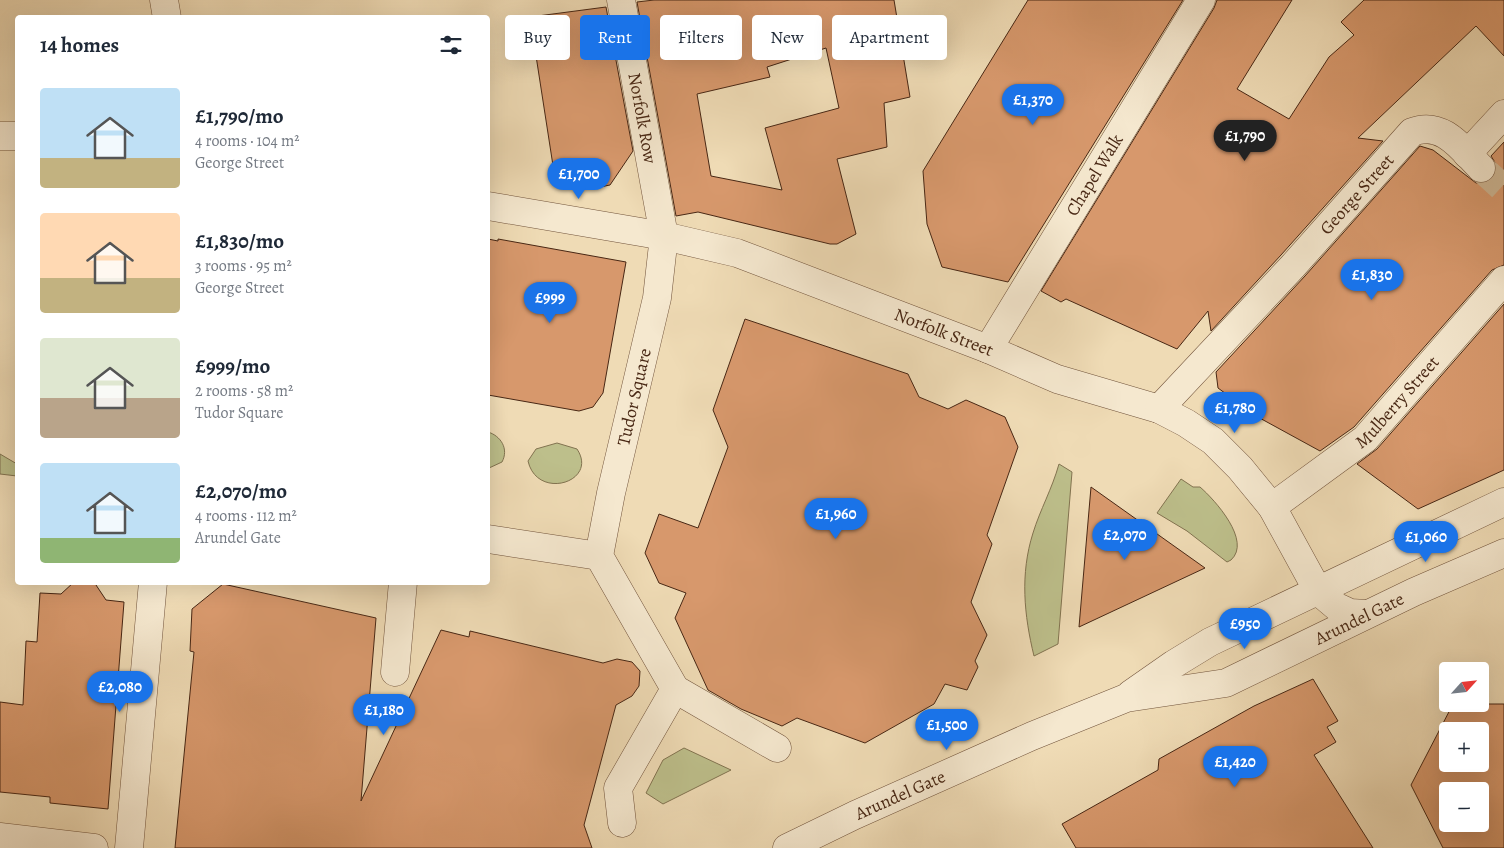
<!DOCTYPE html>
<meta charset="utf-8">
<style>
body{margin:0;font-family:Alegreya,serif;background:#f6f6f7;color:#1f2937;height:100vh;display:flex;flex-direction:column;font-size:19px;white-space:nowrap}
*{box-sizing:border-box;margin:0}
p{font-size:16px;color:#747a83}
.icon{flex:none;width:28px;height:28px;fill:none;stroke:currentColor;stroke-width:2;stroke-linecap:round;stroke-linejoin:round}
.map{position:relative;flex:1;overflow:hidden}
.details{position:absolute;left:15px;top:15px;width:475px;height:570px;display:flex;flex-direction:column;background:#fff;border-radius:5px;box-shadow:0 5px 20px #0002}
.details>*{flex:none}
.top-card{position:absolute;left:505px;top:15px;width:475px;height:45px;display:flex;gap:10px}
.needle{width:32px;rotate:63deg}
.tools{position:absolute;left:1439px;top:662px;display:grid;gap:10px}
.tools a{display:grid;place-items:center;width:50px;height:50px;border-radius:5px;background:#fff;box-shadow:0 5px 20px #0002;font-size:25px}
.price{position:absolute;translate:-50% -42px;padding:0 11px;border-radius:18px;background:#1a73e8;color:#fff;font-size:16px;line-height:32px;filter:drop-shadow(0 1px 2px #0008)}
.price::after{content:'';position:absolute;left:50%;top:30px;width:15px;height:11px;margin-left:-8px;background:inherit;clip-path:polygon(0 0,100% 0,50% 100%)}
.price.on{background:#222;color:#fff}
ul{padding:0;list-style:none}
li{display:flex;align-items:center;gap:15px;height:125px;padding:0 25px}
li span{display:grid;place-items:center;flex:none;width:140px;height:100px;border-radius:5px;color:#555}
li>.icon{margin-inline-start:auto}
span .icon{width:60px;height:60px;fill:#fffc;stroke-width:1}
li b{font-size:21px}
h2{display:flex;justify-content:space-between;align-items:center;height:60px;padding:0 25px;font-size:21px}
.tag{padding:0 18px;border-radius:5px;background:#fff;box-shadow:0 5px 20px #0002;font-size:18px;line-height:45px}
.tag.on{background:#1a73e8;color:#fff}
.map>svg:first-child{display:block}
</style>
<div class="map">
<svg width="1504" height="848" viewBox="0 0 1504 848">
<rect width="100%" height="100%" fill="#efdbb5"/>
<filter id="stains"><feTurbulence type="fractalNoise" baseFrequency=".004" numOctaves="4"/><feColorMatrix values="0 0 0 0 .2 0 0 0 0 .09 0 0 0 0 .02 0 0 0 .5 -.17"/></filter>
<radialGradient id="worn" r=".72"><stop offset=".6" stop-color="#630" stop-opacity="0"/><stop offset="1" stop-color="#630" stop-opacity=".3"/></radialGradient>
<path fill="#bdbf8b" stroke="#827350" d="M 488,432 C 501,436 509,449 502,462 L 489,468 L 488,468 Z
M 557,443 L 577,449 C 599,482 537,501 528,461 L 536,449 Z
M 0,454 L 17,464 L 17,476 L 0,474 Z
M 1059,464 L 1072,472 L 1058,644 L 1034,656 C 1024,615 1020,574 1033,533 C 1040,510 1052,489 1059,464 Z
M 1181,479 L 1193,487 L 1200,487 C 1215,500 1252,541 1231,560 L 1227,562 L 1187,531 L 1157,513 Z
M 684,748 L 731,770 L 663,804 L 646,793 L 663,760 Z"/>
<path fill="#d7986c" stroke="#482714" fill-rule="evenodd" d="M 654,0 L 894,0 L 910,97 L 884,103 L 887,147 L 837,159 L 856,234 L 837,244 L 830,244 L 698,212 L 676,216 L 637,2 ZM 826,48 L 839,108 L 765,128 L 782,190 L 711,176 L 697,94 L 770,77 L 767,67 Z
M 1028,0 L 1183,0 L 1008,282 L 942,267 L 927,224 L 923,171 Z
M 1217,0 L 1292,0 L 1237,89 L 1289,119 L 1329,57 L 1354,35 L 1341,22 L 1364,0 L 1504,0 L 1504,56 L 1476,26 L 1358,138 L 1383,141 L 1281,255 L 1211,331 L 1208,311 L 1177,349 L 1066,299 L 1061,302 L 1041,291 L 1214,8 Z
M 606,7 L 633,151 L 610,185 L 595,188 L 585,180 L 556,185 L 530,17 Z
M 1504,142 L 1504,265 L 1492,270 L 1354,427 L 1320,451 L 1256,416 L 1218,388 L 1216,372 L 1305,276 L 1420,146 L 1433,150 L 1476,183 L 1484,183 L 1491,180 L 1496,173 L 1496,164 L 1491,156 Z
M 488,239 L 498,241 L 498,239 L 626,262 L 603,393 L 593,407 L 579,411 L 488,395 Z
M 1504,304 L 1504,470 L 1418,509 L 1357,464 L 1377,449 Z
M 745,319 L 908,374 L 919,397 L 948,409 L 966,400 L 1005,417 L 1018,447 L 987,535 L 992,544 L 971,602 L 987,635 L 975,661 L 978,667 L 967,690 L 945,684 L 934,704 L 865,743 L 797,718 L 782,726 L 741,709 L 708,690 L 675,618 L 686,593 L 659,583 L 645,553 L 659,514 L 698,528 L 728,447 L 713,410 Z
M 1091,487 L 1205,568 L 1079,627 Z
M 74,582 L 94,582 L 106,600 L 124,602 L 108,809 L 50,803 L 50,797 L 0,792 L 0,702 L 23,705 L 26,641 L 37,642 L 40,593 L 61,594 Z
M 223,584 L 376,618 L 361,801 L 441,630 L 469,637 L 470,631 L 603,663 L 617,659 L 632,662 L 640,671 L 639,686 L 632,696 L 616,705 L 584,825 L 592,848 L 175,848 L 194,652 L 190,651 L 192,609 Z
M 1313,679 L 1338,721 L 1327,727 L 1336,742 L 1314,755 L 1373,848 L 1076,848 L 1062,824 L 1158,770 L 1159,759 L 1254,706 Z
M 1453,704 L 1504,704 L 1504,848 L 1443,848 L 1411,785 ZM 1448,731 L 1480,731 L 1480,764 L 1448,764 ZM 1448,791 L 1480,791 L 1480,824 L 1448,824 Z"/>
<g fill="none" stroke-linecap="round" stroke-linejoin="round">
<path stroke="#ceb795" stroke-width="28" stroke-dasharray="28 14" stroke-linecap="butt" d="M 1481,168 L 1504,189"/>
<g stroke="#72543c" stroke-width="29">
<g id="minor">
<path d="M 164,0 L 167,18"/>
<path id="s1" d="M 621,0 L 664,236 L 657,298 L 611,493 L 599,556 L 675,689 L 777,748"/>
<path d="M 0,136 L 18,136"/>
<path d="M 1467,154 L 1504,114"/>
<path id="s2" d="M 488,206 L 664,236 L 737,253 L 988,349 L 1057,379 L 1159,409 L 1186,423 L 1213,441 L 1240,468 L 1272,507 L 1318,591 L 1337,607 L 1350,613 L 1367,614"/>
<path id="s3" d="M 988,349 L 1201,0"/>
<path id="s4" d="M 1159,409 L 1293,266 L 1412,132 C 1443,120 1462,149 1481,168"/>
<path id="s5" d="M 1272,507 L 1365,439 L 1504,280"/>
<path d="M 488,539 L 599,556"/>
<path d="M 395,672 L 403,582"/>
<path d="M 1131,694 L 1174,664 L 1210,642 L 1504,502"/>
<path d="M 622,823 L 618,788 L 675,689"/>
<path d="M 0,837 L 94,848"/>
<path d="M 129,848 L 153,582"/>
<path id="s6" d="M 787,848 L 855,815 L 1032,736 L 1126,698 L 1226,683 L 1414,592 L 1504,553"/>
</g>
</g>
<use href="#minor" stroke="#f5e8cf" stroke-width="28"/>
</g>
<g text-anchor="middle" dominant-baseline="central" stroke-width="5" stroke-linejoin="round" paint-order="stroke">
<g font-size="18" fill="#482714" stroke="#f5e8cf">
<text stroke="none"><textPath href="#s1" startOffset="120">Norfolk Row</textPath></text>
<text stroke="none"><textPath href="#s3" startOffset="204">Chapel Walk</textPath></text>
<text stroke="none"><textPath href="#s4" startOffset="292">George Street</textPath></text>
<text stroke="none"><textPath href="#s2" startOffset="475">Norfolk Street</textPath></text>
<text transform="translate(634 397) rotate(-77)">Tudor Square</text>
<text stroke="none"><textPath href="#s5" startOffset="164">Mulberry Street</textPath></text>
<text stroke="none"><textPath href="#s6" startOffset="620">Arundel Gate</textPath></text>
<text stroke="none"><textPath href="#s6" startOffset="125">Arundel Gate</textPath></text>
</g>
</g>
<rect width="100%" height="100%" filter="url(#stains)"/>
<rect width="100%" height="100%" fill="url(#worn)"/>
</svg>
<div class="tools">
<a><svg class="needle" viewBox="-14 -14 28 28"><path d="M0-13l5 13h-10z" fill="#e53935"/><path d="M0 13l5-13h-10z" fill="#747a83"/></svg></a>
<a>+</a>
<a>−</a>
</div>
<b class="price" style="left:1033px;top:126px">£1,370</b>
<b class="price on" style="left:1245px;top:162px">£1,790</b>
<b class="price" style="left:579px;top:200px">£1,700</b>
<b class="price" style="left:1372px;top:301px">£1,830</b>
<b class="price" style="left:550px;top:324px">£999</b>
<b class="price" style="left:1235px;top:434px">£1,780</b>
<b class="price" style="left:836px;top:540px">£1,960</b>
<b class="price" style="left:1125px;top:561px">£2,070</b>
<b class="price" style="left:1426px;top:563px">£1,060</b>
<b class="price" style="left:1245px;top:650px">£950</b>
<b class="price" style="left:120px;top:713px">£2,080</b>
<b class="price" style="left:384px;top:736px">£1,180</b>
<b class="price" style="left:947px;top:751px">£1,500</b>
<b class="price" style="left:1235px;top:788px">£1,420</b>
<div class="top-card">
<a class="tag">Buy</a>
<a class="tag on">Rent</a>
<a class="tag">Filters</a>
<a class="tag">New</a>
<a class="tag">Apartment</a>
</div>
<section class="details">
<h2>14 homes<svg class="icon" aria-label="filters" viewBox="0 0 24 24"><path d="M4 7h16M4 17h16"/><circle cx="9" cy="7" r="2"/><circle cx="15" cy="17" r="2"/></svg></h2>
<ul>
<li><span style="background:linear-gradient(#bfe0f5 70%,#c2b280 0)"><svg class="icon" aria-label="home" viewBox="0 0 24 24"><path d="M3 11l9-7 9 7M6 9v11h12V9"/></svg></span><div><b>£1,790/mo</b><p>4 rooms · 104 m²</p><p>George Street</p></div></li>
<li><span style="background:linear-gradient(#ffd9b3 65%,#c2b280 0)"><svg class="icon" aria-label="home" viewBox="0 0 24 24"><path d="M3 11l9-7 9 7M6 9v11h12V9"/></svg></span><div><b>£1,830/mo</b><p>3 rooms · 95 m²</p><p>George Street</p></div></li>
<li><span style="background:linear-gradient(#dfe7d0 60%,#b9a48a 0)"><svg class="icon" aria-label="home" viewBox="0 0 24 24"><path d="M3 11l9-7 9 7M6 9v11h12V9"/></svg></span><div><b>£999/mo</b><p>2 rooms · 58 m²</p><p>Tudor Square</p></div></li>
<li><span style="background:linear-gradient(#bfe0f5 75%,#8fb573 0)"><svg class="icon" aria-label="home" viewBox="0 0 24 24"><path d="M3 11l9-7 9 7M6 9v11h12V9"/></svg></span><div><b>£2,070/mo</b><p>4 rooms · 112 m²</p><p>Arundel Gate</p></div></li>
</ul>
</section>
</div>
